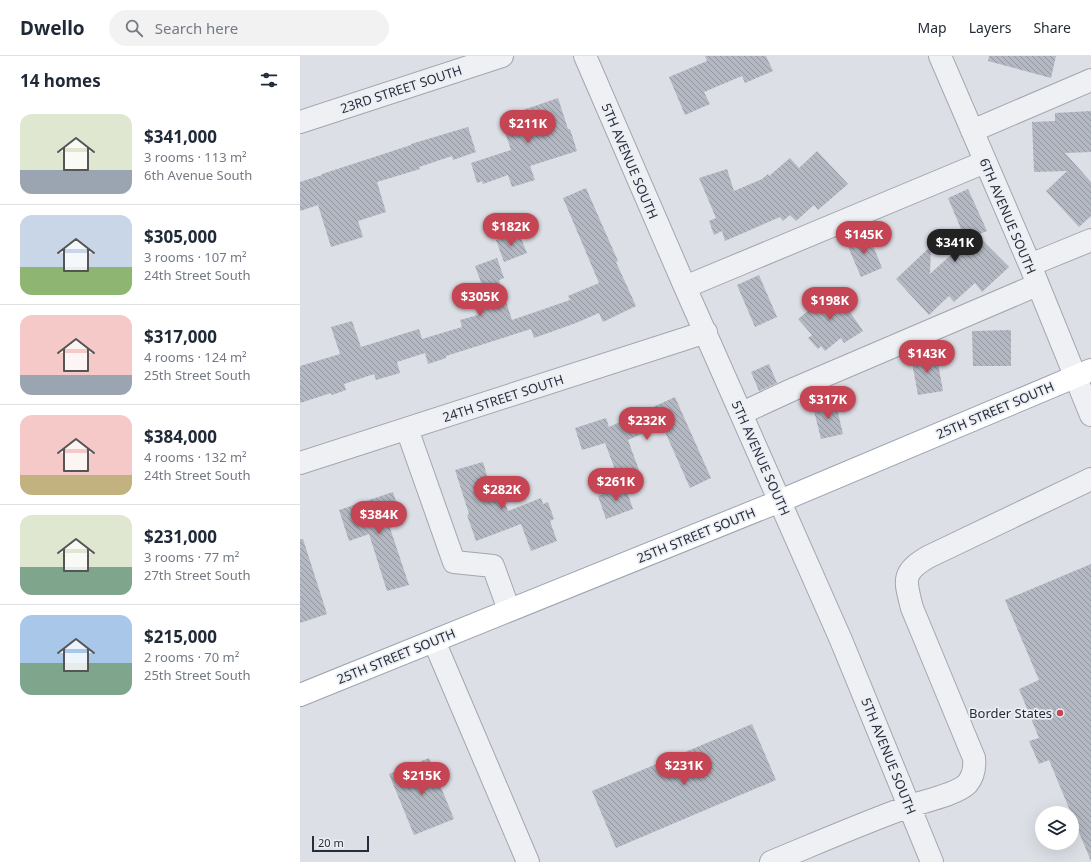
<!DOCTYPE html>
<meta charset="utf-8">
<style>
body{margin:0;font-family:"Noto Sans",sans-serif;background:#f2f2f3;color:#1f2937;height:100vh;display:flex;flex-direction:column;font-size:15px;white-space:nowrap}
*{box-sizing:border-box;margin:0}
p{font-size:13px;color:#747a83}
.icon{flex:none;width:22px;height:22px;fill:none;stroke:currentColor;stroke-width:2;stroke-linecap:round;stroke-linejoin:round}
.map{position:relative;flex:1;overflow:hidden}
.drawer{display:flex;flex-direction:column;background:#fff;width:300px}
.drawer>*{flex:none}
.buttons{position:absolute;left:735px;top:750px;display:grid;gap:8px}
.buttons a{display:grid;place-items:center;width:44px;height:44px;border-radius:50%;background:#fff;box-shadow:0 4px 16px #0002;font-size:20px}
.scale{position:absolute;left:12px;bottom:10px;width:57px;box-sizing:border-box;padding-left:4px;border:2px solid #272d3b;border-top:0;font-size:11px;line-height:14px;white-space:nowrap;color:#272d3b;-webkit-text-stroke:3px #ebeef3;paint-order:stroke}
.price{position:absolute;translate:-50% -34px;padding:0 9px;border-radius:14px;background:#c64554;color:#fff;font-size:13px;line-height:26px;filter:drop-shadow(0 1px 2px #0008)}
.price::after{content:'';position:absolute;left:50%;top:24px;width:12px;height:9px;margin-left:-6px;background:inherit;clip-path:polygon(0 0,100% 0,50% 100%)}
.price.selected{background:#222;color:#fff}
ul{padding:0;list-style:none}
li{display:flex;align-items:center;gap:12px;height:100px;padding:0 20px}
li+li{border-top:1px solid #e0e1e3}
li span{display:grid;place-items:center;flex:none;width:112px;height:80px;border-radius:12px;color:#555}
li>.icon{margin-inline-start:auto}
span .icon{width:48px;height:48px;fill:#fffc;stroke-width:1}
li b{font-size:17px}
h2{display:flex;justify-content:space-between;align-items:center;height:48px;padding:0 20px;font-size:17px}
header{display:flex;align-items:center;gap:24px;box-sizing:border-box;height:56px;padding:0 20px;background:#fff;border-bottom:1px solid #e0e1e3}
header strong{font-size:19px}
nav{display:flex;gap:22px;margin-inline-start:auto;font-size:14px}
.search{width:280px;height:36px;background:#f2f2f3;display:flex;align-items:center;gap:10px;box-sizing:border-box;padding:0 14px;border-radius:22px;color:#747a83;font-size:15px}
main{display:flex;flex:1;min-height:0}
.map>svg:first-child{display:block}
</style>
<header>
<strong>Dwello</strong>
<div class="search"><svg class="icon" aria-label="search" viewBox="0 0 24 24"><circle cx="10" cy="10" r="6"/><path d="M15 15l6 6"/></svg>Search here</div>
<nav><a>Map</a><a>Layers</a><a>Share</a></nav>
</header>
<main>
<section class="drawer">
<h2>14 homes<svg class="icon" aria-label="filters" viewBox="0 0 24 24"><path d="M4 7h16M4 17h16"/><circle cx="9" cy="7" r="2"/><circle cx="15" cy="17" r="2"/></svg></h2>
<ul>
<li><span style="background:linear-gradient(#dfe7d0 70%,#9aa5b1 0)"><svg class="icon" aria-label="home" viewBox="0 0 24 24"><path d="M3 11l9-7 9 7M6 9v11h12V9"/></svg></span><div><b>$341,000</b><p>3 rooms · 113 m²</p><p>6th Avenue South</p></div></li>
<li><span style="background:linear-gradient(#c9d6e8 65%,#8fb573 0)"><svg class="icon" aria-label="home" viewBox="0 0 24 24"><path d="M3 11l9-7 9 7M6 9v11h12V9"/></svg></span><div><b>$305,000</b><p>3 rooms · 107 m²</p><p>24th Street South</p></div></li>
<li><span style="background:linear-gradient(#f6c9c9 75%,#9aa5b1 0)"><svg class="icon" aria-label="home" viewBox="0 0 24 24"><path d="M3 11l9-7 9 7M6 9v11h12V9"/></svg></span><div><b>$317,000</b><p>4 rooms · 124 m²</p><p>25th Street South</p></div></li>
<li><span style="background:linear-gradient(#f6c9c9 75%,#c2b280 0)"><svg class="icon" aria-label="home" viewBox="0 0 24 24"><path d="M3 11l9-7 9 7M6 9v11h12V9"/></svg></span><div><b>$384,000</b><p>4 rooms · 132 m²</p><p>24th Street South</p></div></li>
<li><span style="background:linear-gradient(#dfe7d0 65%,#7fa58c 0)"><svg class="icon" aria-label="home" viewBox="0 0 24 24"><path d="M3 11l9-7 9 7M6 9v11h12V9"/></svg></span><div><b>$231,000</b><p>3 rooms · 77 m²</p><p>27th Street South</p></div></li>
<li><span style="background:linear-gradient(#a9c7e8 60%,#7fa58c 0)"><svg class="icon" aria-label="home" viewBox="0 0 24 24"><path d="M3 11l9-7 9 7M6 9v11h12V9"/></svg></span><div><b>$215,000</b><p>2 rooms · 70 m²</p><p>25th Street South</p></div></li>
</ul>
</section>
<div class="map">
<svg width="791" height="806" viewBox="0 0 791 806">
<defs>
<pattern id="building-back-hatch" width="6" height="6" patternUnits="userSpaceOnUse"><rect width="6" height="6" fill="#b4b8c2"/><path d="M-1 5l2 2M0 0l6 6M5-1l2 2" fill="none" stroke="#92969f"/></pattern>
</defs>
<rect width="100%" height="100%" fill="#dcdfe5"/>
<path fill="url(#building-back-hatch)" d="M 405,0 L 466,0 L 473,15 L 445,27 L 442,20 L 404,36 L 410,48 L 385,59 L 369,21 L 407,5 Z
M 689,0 L 756,0 L 751,22 L 688,5 Z
M 258,42 L 268,73 L 270,73 L 277,95 L 230,110 L 235,124 L 212,131 L 208,119 L 183,128 L 182,125 L 177,127 L 171,107 L 211,94 L 200,62 Z
M 791,55 L 791,96 L 765,97 L 791,126 L 791,160 L 779,171 L 746,135 L 767,115 L 734,116 L 732,66 L 755,65 L 755,57 Z
M 168,71 L 176,96 L 153,104 L 152,100 L 119,111 L 120,113 L 77,126 L 86,156 L 58,165 L 63,181 L 31,191 L 18,149 L 0,155 L 0,126 L 22,119 L 22,118 L 111,89 L 111,88 Z
M 517,95 L 548,128 L 518,154 L 514,149 L 496,165 L 490,159 L 483,165 L 480,161 L 425,185 L 422,175 L 414,179 L 409,165 L 416,162 L 399,122 L 427,113 L 434,135 L 462,123 L 468,118 L 469,120 L 490,102 L 499,112 Z
M 286,132 L 318,205 L 316,206 L 336,250 L 303,266 L 299,257 L 276,267 L 234,282 L 231,273 L 146,300 L 146,302 L 128,308 L 125,297 L 97,306 L 100,317 L 76,324 L 74,318 L 44,328 L 46,334 L 32,339 L 31,337 L 0,347 L 0,310 L 40,298 L 31,271 L 52,265 L 61,291 L 119,273 L 122,283 L 162,271 L 160,264 L 178,259 L 176,252 L 189,248 L 175,210 L 197,202 L 204,222 L 199,224 L 212,264 L 270,244 L 268,240 L 299,227 L 263,142 Z
M 668,133 L 687,175 L 677,179 L 709,211 L 682,236 L 675,227 L 654,246 L 649,240 L 629,259 L 596,223 L 631,190 L 630,218 L 666,185 L 648,142 Z
M 218,175 L 227,197 L 204,206 L 196,184 Z
M 568,177 L 582,212 L 561,221 L 546,186 Z
M 459,219 L 477,261 L 455,271 L 437,229 Z
M 533,231 L 563,275 L 544,287 L 541,282 L 525,295 L 521,290 L 518,293 L 508,282 L 512,279 L 498,263 L 518,247 L 515,243 Z
M 711,274 L 711,310 L 673,310 L 672,275 Z
M 636,296 L 643,335 L 618,339 L 611,301 Z
M 469,308 L 477,327 L 459,335 L 451,316 Z
M 375,341 L 411,422 L 390,432 L 362,369 L 328,384 L 340,417 L 319,424 L 305,387 L 282,394 L 275,372 L 306,362 L 309,371 Z
M 535,345 L 543,378 L 521,383 L 513,351 Z
M 183,406 L 191,433 L 199,430 L 208,455 L 241,442 L 243,448 L 248,446 L 254,463 L 250,465 L 257,485 L 231,495 L 221,468 L 176,485 L 167,459 L 169,458 L 155,414 Z
M 325,430 L 333,453 L 306,463 L 298,440 Z
M 93,436 L 103,468 L 90,472 L 109,529 L 87,535 L 69,478 L 49,485 L 39,454 Z
M 0,483 L 3,483 L 27,558 L 0,567 Z
M 791,508 L 791,805 L 772,760 L 772,757 L 771,757 L 749,704 L 739,708 L 729,685 L 739,682 L 719,633 L 739,624 L 705,544 Z
M 452,668 L 476,724 L 316,792 L 292,735 Z
M 129,702 L 154,763 L 114,779 L 89,718 Z"/>
<g fill="none" stroke-linecap="round" stroke-linejoin="round">
<g stroke="#a2a6af" stroke-width="24">
<path id="minor" d="M 285,0 L 385,231 L 541,584 L 632,806
M 640,0 L 730,209 L 791,359
M 0,66 L 202,0
M 672,75 L 791,24
M 730,209 L 791,184
M 385,231 L 685,106
M 442,357 L 496,332 L 737,229
M 107,373 L 154,506 L 193,510 L 209,554
M 0,407 L 406,276
M 134,585 L 228,806
M 471,806 C 517,787 563,767 610,750 C 625,745 657,738 667,728 C 674,720 675,711 674,702 L 612,552 C 605,524 601,517 628,501 L 791,423"/>
</g>
<g stroke="#9ca3b0" stroke-width="24">
<path id="major" d="M 0,639 L 480,445 L 791,314"/>
</g>
<use href="#minor" stroke="#eef0f4" stroke-width="22"/>
<use href="#major" stroke="#fff" stroke-width="22"/>
</g>
<circle fill="#c64554" stroke="#ebeef3" stroke-width="1.5" cx="760" cy="657" r="4"/>
<g text-anchor="middle" dominant-baseline="central" stroke-width="3.5" stroke-linejoin="round" paint-order="stroke">
<g font-size="13" fill="#272d3b" stroke="#ebeef3">
<text transform="translate(101 33) rotate(-18)">23RD STREET SOUTH</text>
<text transform="translate(330 105) rotate(67)">5TH AVENUE SOUTH</text>
<text transform="translate(708 160) rotate(67)">6TH AVENUE SOUTH</text>
<text transform="translate(203 342) rotate(-18)">24TH STREET SOUTH</text>
<text transform="translate(695 354) rotate(-23)">25TH STREET SOUTH</text>
<text transform="translate(461 402) rotate(66)">5TH AVENUE SOUTH</text>
<text transform="translate(396 479) rotate(-22)">25TH STREET SOUTH</text>
<text transform="translate(96 600) rotate(-22)">25TH STREET SOUTH</text>
<text transform="translate(589 700) rotate(68)">5TH AVENUE SOUTH</text>
</g>
<g font-size="13" fill="#272d3b" stroke="#ebeef3" text-anchor="end">
<text x="752" y="657">Border States</text>
</g>
</g>
</svg>
<div class="buttons">
<a><svg class="icon" aria-label="layers" viewBox="0 0 24 24"><path d="M12 4l9 5-9 5-9-5zM3 14l9 5 9-5"/></svg></a>
</div>
<div class="scale">20 m</div>
<b class="price" style="left:228px;top:88px">$211K</b>
<b class="price" style="left:211px;top:191px">$182K</b>
<b class="price" style="left:564px;top:199px">$145K</b>
<b class="price selected" style="left:655px;top:207px">$341K</b>
<b class="price" style="left:180px;top:261px">$305K</b>
<b class="price" style="left:530px;top:265px">$198K</b>
<b class="price" style="left:627px;top:318px">$143K</b>
<b class="price" style="left:528px;top:364px">$317K</b>
<b class="price" style="left:347px;top:385px">$232K</b>
<b class="price" style="left:316px;top:446px">$261K</b>
<b class="price" style="left:202px;top:454px">$282K</b>
<b class="price" style="left:79px;top:479px">$384K</b>
<b class="price" style="left:384px;top:730px">$231K</b>
<b class="price" style="left:122px;top:740px">$215K</b>
</div>
</main>
